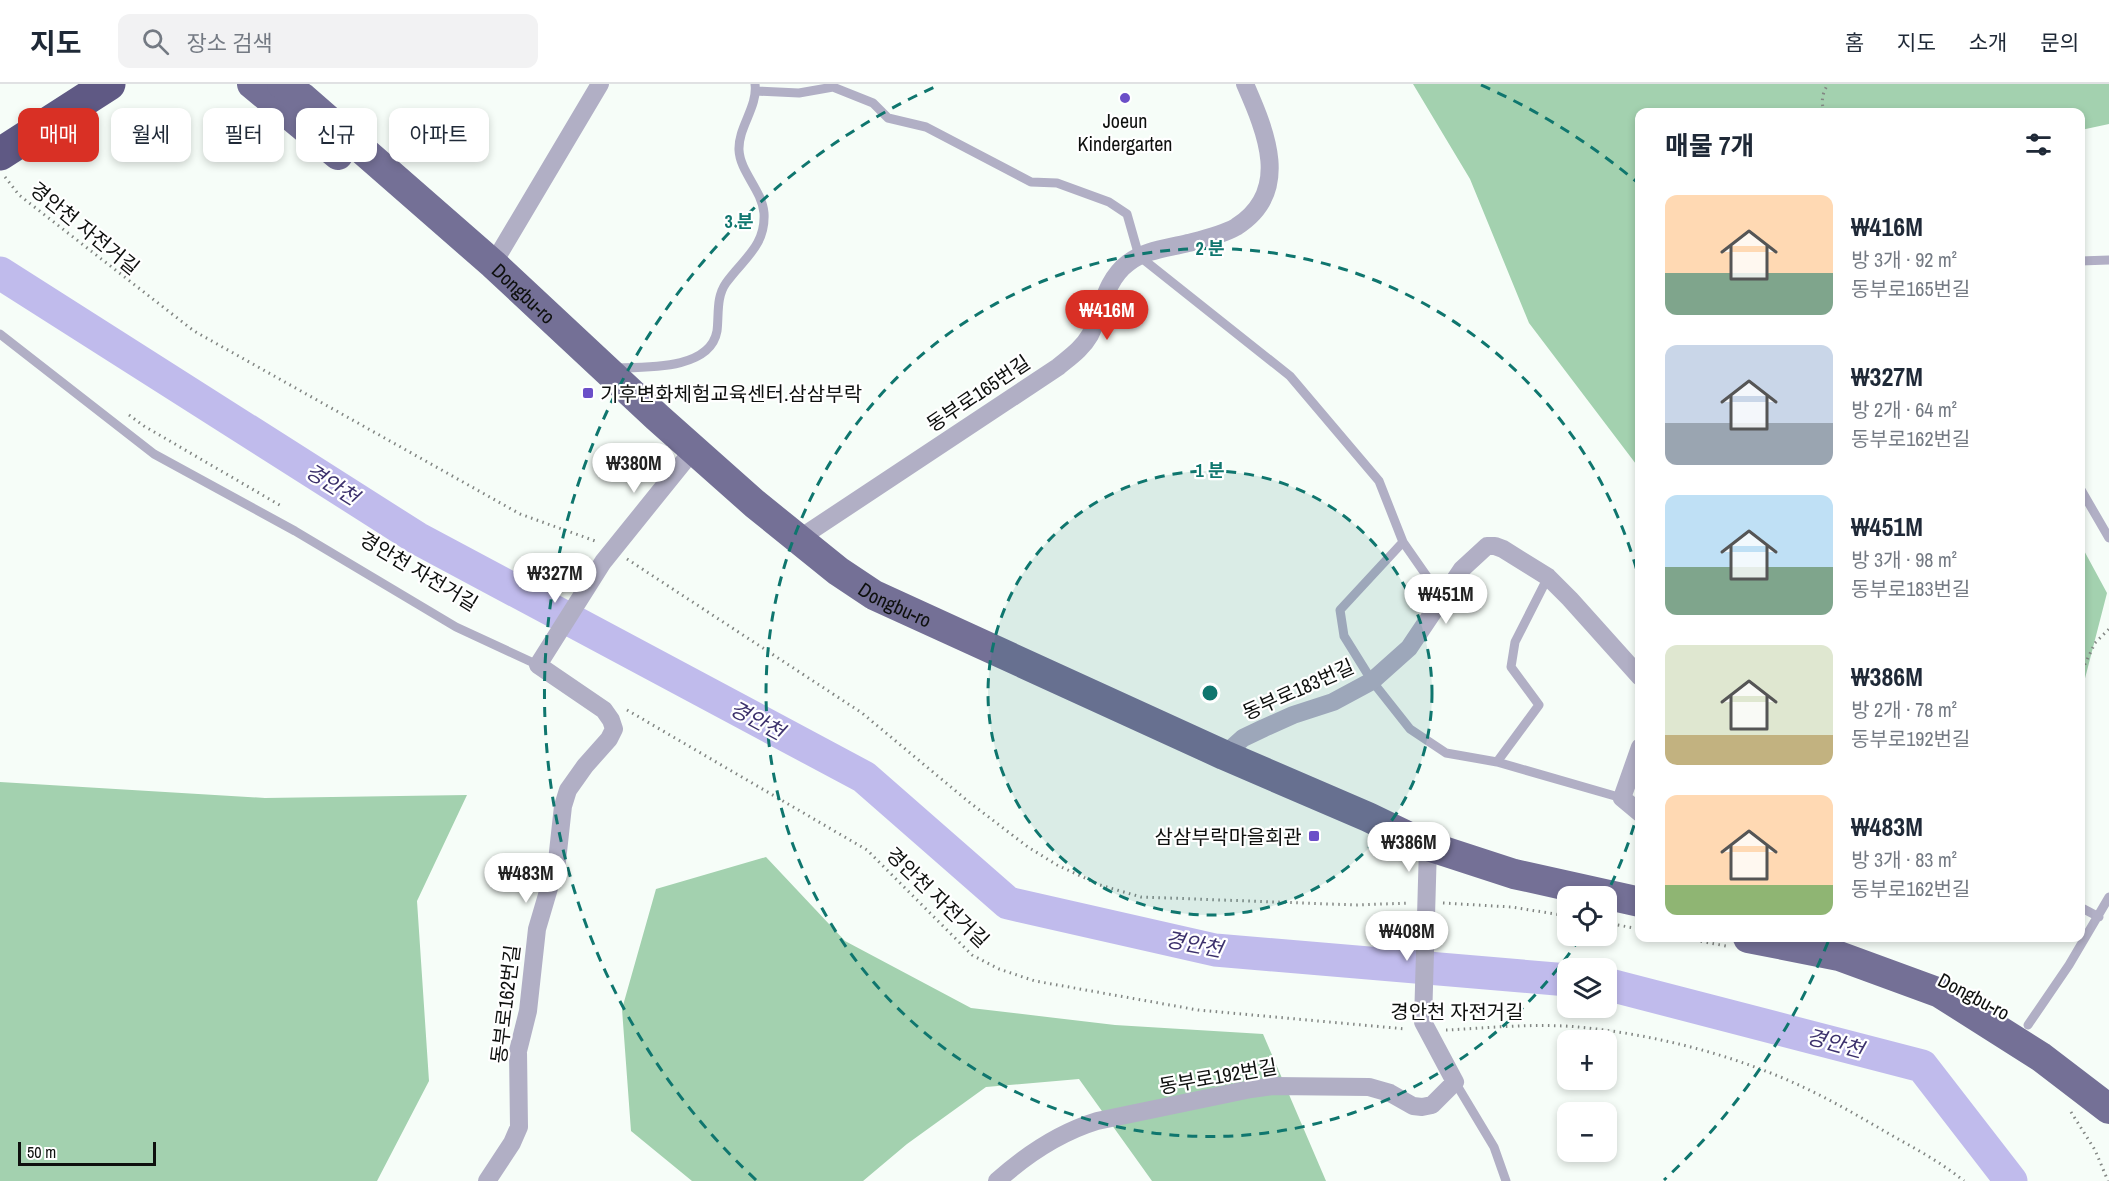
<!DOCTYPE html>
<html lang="ko">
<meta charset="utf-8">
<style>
body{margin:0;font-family:"Archivo Narrow","Noto Sans KR",sans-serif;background:#f2f2f3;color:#1f2937;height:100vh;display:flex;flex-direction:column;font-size:22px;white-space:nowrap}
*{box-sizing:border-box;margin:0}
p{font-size:20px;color:#747a83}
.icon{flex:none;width:33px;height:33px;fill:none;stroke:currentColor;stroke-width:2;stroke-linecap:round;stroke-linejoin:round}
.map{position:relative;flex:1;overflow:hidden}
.details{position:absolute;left:1635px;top:24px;width:450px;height:834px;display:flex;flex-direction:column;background:#fff;border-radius:12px;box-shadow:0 3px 9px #0003}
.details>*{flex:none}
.guide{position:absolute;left:18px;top:24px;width:570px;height:54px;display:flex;gap:12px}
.controls{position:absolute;left:1557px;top:802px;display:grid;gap:12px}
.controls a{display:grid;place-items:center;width:60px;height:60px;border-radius:12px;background:#fff;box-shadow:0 3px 9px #0003;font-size:30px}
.scale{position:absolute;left:18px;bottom:15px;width:138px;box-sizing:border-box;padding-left:6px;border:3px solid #0e100e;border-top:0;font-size:16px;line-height:21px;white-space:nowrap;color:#0e100e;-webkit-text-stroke:4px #fff;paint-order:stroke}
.price{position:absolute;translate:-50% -51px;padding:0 14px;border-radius:21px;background:#fff;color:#222;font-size:20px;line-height:39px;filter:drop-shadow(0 2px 3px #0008)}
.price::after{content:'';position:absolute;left:50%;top:36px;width:18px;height:14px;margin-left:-9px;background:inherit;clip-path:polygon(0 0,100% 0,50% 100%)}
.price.active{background:#d93025;color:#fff}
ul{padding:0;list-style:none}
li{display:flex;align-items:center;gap:18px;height:150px;padding:0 30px}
li span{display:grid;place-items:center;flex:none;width:168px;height:120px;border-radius:12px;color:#555}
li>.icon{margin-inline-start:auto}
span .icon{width:72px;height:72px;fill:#fffc;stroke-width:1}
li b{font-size:26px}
h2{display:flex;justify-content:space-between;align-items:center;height:72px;padding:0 30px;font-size:26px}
.pill{padding:0 21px;border-radius:12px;background:#fff;box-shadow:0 3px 9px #0003;font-size:21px;line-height:54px}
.pill.active{background:#d93025;color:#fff}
header{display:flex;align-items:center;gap:36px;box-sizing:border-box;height:84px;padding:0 30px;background:#fff;border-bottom:2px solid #e0e1e3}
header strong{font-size:28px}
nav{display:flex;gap:33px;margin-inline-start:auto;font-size:21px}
.search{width:420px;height:54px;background:#f2f2f3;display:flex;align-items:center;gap:15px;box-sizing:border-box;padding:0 21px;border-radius:12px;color:#747a83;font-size:22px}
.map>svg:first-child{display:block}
</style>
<header>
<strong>지도</strong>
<div class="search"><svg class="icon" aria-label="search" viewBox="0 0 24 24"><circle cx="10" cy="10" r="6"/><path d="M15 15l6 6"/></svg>장소 검색</div>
<nav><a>홈</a><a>지도</a><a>소개</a><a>문의</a></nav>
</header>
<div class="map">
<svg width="2109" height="1097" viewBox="0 0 2109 1097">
<rect width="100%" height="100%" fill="#f6fdf8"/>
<path fill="#a3d1af" d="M 1413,0 L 2109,0 L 2109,40 L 2081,46 L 2080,28 L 1640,28 L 1639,384 L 1529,239 L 1470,95 Z
M 2081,461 L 2107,509 L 2081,610 Z
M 0,698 L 265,714 L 467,711 L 417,817 L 429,997 L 377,1097 L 0,1097 Z
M 766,773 L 845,857 L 971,924 L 1115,941 L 1263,950 L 1326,1097 L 1152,1097 L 1079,995 L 986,1003 L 907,1060 L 863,1097 L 692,1097 L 631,1047 L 622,925 L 656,805 Z"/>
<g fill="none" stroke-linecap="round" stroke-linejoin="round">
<path stroke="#c0bbec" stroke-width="33" d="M 0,189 L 417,454 L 864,693 L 1008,819 L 1215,866 L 1568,896
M 1606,900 L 1922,982 L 2011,1097"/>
<path stroke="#828683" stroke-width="3" stroke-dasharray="1.5 4.5" stroke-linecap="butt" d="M 1824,28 C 1821,17 1822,10 1828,0
M 5,93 L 19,111 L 194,247 L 520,430 L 598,458
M 129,331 L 144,342 L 283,423
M 627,475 L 862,629 L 969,718 L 1028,763 L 1057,781 L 1100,801 L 1141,813 L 1356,821 L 1410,819
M 2080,584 L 2084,582 L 2095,559 L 2109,545
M 627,626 L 867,766 L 972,871 L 999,885 L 1035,897 L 1198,926 L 1406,945
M 1443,819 L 1511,823 L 1568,832
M 1606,839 L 1640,845
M 1683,854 L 1726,862
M 1446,946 C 1489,944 1535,939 1578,943 C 1653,950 1735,971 1803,1003 C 1833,1017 1862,1034 1891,1051 C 1916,1065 1942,1079 1964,1097
M 2071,1028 L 2095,1066 L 2108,1097"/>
<path stroke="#b1afc5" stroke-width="9" d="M 756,7 L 799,9 L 833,3 L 873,19 L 888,34 L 926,43 L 1031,98 L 1057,99 L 1109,118 L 1127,130 L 1139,172 L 1290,292 L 1379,397 L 1403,458 L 1442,514
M 2080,177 L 2109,176
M 0,250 L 154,370 L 295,447 L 456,543 L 538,581
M 613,284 C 643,283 710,287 717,247 C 719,231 716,213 726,199 C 743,175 766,162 764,129 C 762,106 740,88 739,66 C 738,43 758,23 755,0
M 2080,404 L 2109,454
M 1403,458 L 1340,526 L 1344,552 L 1372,597 L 1410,645 L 1446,669 L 1497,678 L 1622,714
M 1497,678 L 1539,621 L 1511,583 L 1515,558 L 1548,493
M 2080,823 L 2099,833
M 2028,941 L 2069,881 L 2109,813
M 1455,998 L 1494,1063 L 1506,1097"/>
<path stroke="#b1afc5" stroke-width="18" d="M 493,180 L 600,0
M 797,456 L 1058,283 C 1070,273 1082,265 1090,251 C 1102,227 1105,196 1128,179 C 1144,166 1169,164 1188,159 C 1204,155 1222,151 1236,143 C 1292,108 1266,48 1245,0
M 1640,663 L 1622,714 L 1640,729
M 1224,671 L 1243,654 L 1264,644 L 1293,631 L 1333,618 L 1372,597 L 1409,564 L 1462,485 L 1487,462 L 1495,462 L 1503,465 L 1548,493 L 1570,515 L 1640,593
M 487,1097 L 512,1059 L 519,1043 L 518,967 L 528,927 L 537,845 L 557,777 L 563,722 L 568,706 L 585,682 L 609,655 L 614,645 L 611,636 L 604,626 L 538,581 L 603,478 L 694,365
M 997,1097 C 1027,1070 1058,1049 1097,1037 L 1251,1005 L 1273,1002 L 1369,1003 L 1390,1009 L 1413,1022 L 1422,1023 L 1432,1021 L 1455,998 L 1423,938 L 1428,762"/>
<g stroke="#747096" stroke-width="30">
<path d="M 252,0 L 338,71"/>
<path id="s1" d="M 282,0 L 303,14 L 493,180 L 657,333 L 755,420 L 838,487 L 874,511 L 1224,671 L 1368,733 L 1428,762 L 1514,790 L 1640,818"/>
<path d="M 1748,854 L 1839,872 L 1940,909 L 2041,973 L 2109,1025"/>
</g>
<path stroke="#5f5984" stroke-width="33" d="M 0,70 L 109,0"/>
</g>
<circle cx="1210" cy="609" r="222" fill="#0f766e" fill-opacity=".12"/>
<g fill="none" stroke="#0f766e" stroke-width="3" stroke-dasharray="10 8">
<circle cx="1210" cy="609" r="222"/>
<path d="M1639 724A444 444 0 0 1 1606 811M1580 854A444 444 0 1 1 1639 494"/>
<path d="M1828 858A666 666 0 0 1 1664 1096M756 1096A666 666 0 0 1 939 1M1481 1A666 666 0 0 1 1638 99"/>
</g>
<g fill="#6b4fc8" stroke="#fff" stroke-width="2">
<circle cx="1125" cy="14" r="6"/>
<rect x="582" y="303" width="12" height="12" rx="3"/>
<rect x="1308" y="746" width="12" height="12" rx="3"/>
</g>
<g text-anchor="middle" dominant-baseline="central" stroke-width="4.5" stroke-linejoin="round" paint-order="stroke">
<g font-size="20" fill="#0e100e" stroke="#fff">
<text x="1125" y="36">Joeun<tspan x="1125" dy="23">Kindergarten</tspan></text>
<text x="600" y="309" text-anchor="start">기후변화체험교육센터.삼삼부락</text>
<text x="1302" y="752" text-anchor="end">삼삼부락마을회관</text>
</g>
<g font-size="20" fill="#0e100e" stroke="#fff">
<text transform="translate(85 144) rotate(39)">경안천 자전거길</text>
<text stroke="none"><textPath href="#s1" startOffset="320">Dongbu-ro</textPath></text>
<text transform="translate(978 309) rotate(-34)">동부로165번길</text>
<text transform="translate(419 487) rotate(31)">경안천 자전거길</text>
<text stroke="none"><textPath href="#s1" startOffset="806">Dongbu-ro</textPath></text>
<text transform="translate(1298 605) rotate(-24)">동부로183번길</text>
<text transform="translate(938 813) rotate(44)">경안천 자전거길</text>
<text transform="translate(1974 912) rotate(28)">Dongbu-ro</text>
<text transform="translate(505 920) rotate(-83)">동부로162번길</text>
<text x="1457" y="927">경안천 자전거길</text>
<text transform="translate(1218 992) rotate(-10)">동부로192번길</text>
</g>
<g font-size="21" font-style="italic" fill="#3c316c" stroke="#fff">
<text transform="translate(332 400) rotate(32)">경안천</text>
<text transform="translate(757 636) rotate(28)">경안천</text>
<text transform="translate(1194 860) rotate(11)">경안천</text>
<text transform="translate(1835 959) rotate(15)">경안천</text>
</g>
</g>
<circle cx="1210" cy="609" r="9" fill="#0f766e" stroke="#fff" stroke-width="3"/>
<g font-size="18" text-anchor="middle" font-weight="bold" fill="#0f766e" stroke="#fff" stroke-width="4.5" stroke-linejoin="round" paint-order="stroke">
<text x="739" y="144">3 분</text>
<text x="1210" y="171">2 분</text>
<text x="1210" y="393">1 분</text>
</g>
</svg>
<div class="controls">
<a><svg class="icon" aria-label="locate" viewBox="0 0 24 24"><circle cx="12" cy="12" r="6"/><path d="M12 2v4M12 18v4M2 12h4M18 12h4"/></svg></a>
<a><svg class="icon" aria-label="layers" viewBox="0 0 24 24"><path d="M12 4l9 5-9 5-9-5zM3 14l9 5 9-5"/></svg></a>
<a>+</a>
<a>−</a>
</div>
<div class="scale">50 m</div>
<b class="price active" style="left:1107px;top:257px">₩416M</b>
<b class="price" style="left:634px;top:410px">₩380M</b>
<b class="price" style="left:555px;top:520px">₩327M</b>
<b class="price" style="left:1446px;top:541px">₩451M</b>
<b class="price" style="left:1409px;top:789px">₩386M</b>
<b class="price" style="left:526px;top:820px">₩483M</b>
<b class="price" style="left:1407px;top:878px">₩408M</b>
<div class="guide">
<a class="pill active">매매</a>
<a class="pill">월세</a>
<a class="pill">필터</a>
<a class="pill">신규</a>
<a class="pill">아파트</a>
</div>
<section class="details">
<h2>매물 7개<svg class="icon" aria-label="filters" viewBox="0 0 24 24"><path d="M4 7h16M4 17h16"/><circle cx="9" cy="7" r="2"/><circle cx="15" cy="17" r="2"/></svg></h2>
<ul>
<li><span style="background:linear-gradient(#ffd9b3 65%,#7fa58c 0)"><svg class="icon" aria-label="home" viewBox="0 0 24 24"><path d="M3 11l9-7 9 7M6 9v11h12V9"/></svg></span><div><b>₩416M</b><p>방 3개 · 92 m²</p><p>동부로165번길</p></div></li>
<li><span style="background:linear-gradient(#c9d6e8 65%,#9aa5b1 0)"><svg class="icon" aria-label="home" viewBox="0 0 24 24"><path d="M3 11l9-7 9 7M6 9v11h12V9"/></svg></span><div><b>₩327M</b><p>방 2개 · 64 m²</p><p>동부로162번길</p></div></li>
<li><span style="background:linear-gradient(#bfe0f5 60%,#7fa58c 0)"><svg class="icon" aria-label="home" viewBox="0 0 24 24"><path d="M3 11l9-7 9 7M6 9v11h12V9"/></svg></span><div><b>₩451M</b><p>방 3개 · 98 m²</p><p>동부로183번길</p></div></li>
<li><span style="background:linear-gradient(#dfe7d0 75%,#c2b280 0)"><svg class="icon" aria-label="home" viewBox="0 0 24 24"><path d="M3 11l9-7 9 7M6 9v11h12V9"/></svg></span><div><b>₩386M</b><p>방 2개 · 78 m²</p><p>동부로192번길</p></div></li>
<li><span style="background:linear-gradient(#ffd9b3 75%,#8fb573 0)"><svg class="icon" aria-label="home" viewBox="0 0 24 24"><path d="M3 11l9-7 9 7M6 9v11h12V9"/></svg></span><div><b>₩483M</b><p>방 3개 · 83 m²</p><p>동부로162번길</p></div></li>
</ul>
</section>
</div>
